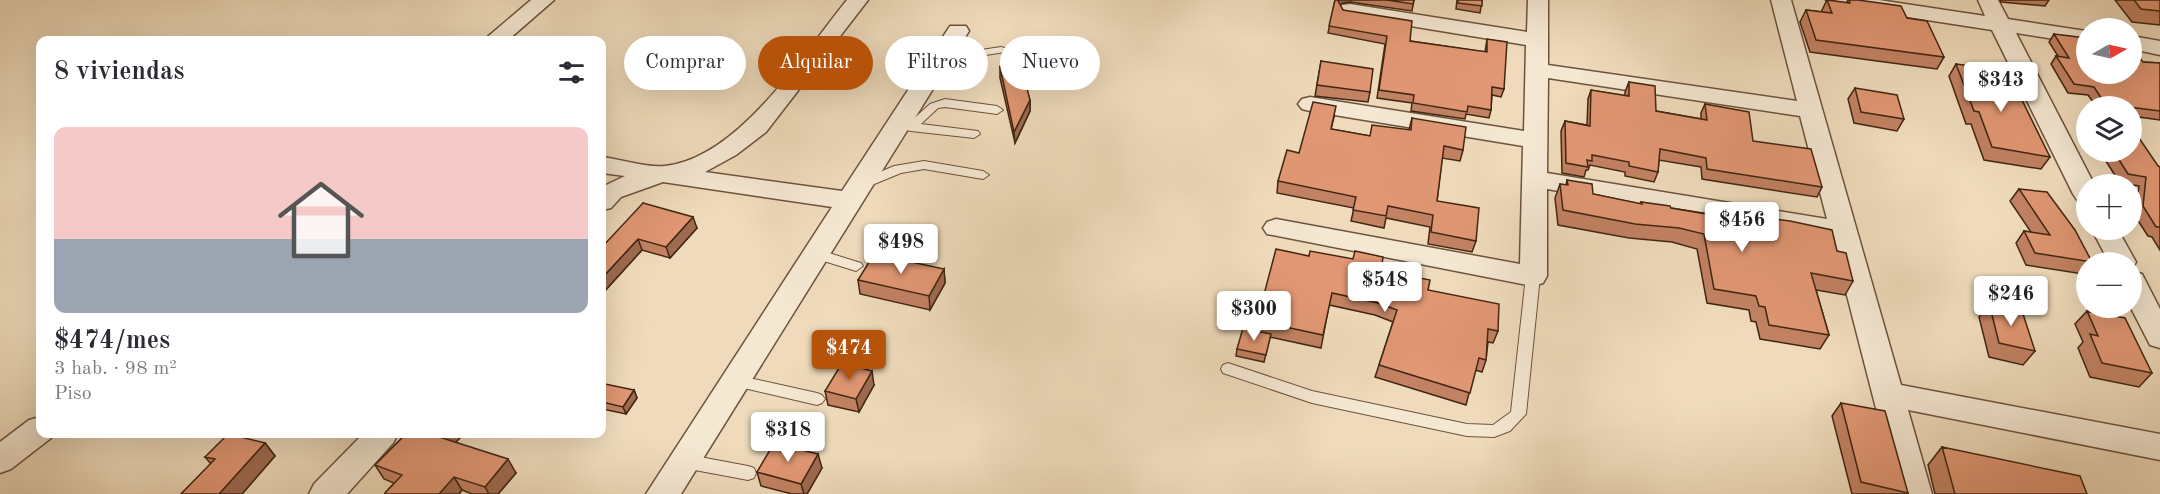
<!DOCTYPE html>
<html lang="es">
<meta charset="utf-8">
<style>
body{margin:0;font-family:"Old Standard TT",serif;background:#f7f7f7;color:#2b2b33;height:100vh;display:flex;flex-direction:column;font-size:22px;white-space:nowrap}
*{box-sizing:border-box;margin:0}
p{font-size:20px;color:#7c7c81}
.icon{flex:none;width:33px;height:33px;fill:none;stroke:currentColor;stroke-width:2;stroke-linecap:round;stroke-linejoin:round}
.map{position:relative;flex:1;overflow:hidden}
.drawer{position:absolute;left:36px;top:36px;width:570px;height:402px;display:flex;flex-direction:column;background:#fff;border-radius:12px;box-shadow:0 6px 24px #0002}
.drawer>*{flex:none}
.banner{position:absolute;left:624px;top:36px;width:570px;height:54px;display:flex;gap:12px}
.needle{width:39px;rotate:81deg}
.tools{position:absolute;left:2076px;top:18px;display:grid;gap:12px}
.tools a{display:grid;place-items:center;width:66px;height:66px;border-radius:50%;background:#fff;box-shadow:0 6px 24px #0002;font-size:30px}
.price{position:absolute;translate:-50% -51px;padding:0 14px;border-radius:6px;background:#fff;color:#222;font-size:20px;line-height:39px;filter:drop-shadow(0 2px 3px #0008)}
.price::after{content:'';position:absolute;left:50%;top:36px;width:18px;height:14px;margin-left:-9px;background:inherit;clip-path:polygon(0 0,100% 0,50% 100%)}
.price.on{background:#b45309;color:#fff}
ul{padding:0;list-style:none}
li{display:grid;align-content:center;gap:12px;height:318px;padding:0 18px}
li span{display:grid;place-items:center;height:186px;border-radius:12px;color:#555}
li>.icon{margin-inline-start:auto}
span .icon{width:108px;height:108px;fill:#fffc;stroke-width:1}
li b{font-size:26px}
h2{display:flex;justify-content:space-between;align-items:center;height:72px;padding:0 18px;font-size:26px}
.chip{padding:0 21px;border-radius:27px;background:#fff;box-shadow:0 6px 24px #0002;font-size:21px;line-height:54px}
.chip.on{background:#b45309;color:#fff}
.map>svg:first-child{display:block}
</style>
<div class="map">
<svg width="2160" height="494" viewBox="0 0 2160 494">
<rect width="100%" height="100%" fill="#efdbbb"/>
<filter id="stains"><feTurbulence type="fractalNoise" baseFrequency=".00333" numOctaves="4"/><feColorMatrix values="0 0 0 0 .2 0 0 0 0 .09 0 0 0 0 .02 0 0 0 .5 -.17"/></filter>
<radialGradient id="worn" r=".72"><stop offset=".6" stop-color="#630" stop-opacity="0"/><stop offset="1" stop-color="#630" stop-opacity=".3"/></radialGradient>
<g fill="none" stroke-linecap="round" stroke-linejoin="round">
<g stroke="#6d533c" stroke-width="2">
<path id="service" d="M 1001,47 L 1005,48 L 1005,52 L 941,62 L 935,59 L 941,56 Z
M 945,99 L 997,106 L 1003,110 L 997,114 L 945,107 L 938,108 L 921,124 L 978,131 L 980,134 L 974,138 L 911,131 L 902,129 L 900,126 L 902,123 L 909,123 L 930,104 Z
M 924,161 L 983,171 L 989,175 L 983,179 L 924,169 L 901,173 L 862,189 L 856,185 L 857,182 L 894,166 Z
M 816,249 L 861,263 L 863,266 L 856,271 L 811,257 L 809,254 L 811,251 Z
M 1533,271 L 1540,276 L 1526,414 L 1510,431 L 1494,437 L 1467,436 L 1312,403 L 1223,373 L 1221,369 L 1223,365 L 1228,363 L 1312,391 L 1467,424 L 1493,425 L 1511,412 L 1526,276 Z
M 736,375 L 817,393 L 822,395 L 825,399 L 822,403 L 817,405 L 731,385 L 728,381 L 731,377 Z
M 684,454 L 748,466 L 754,468 L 756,473 L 754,478 L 748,480 L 684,468 L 678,466 L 676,461 L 678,456 Z"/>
</g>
<g stroke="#6d533c" stroke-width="3">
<path id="minor" d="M 531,0 L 554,0 L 508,40 L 484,40 Z
M 847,0 L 868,0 L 766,132 L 736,155 L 705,172 L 842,191 L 950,26 L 966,26 L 969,31 L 681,494 L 646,494 L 832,207 L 663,182 L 621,197 L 611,208 L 602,210 L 602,187 L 625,176 L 602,173 L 602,157 C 621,159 645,168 665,166 C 739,158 803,54 847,0 Z
M 1528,0 L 1548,0 L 1548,65 L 1797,101 L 1771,0 L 1791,0 L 1901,385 L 2160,434 L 2160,460 L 1908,410 L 1932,494 L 1898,494 L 1832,237 L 1547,189 L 1547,276 L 1543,283 L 1533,286 L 1267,234 L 1263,228 L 1267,222 L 1276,219 L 1520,264 L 1523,146 L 1310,111 L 1302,109 L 1298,104 L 1302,99 L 1310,97 L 1524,131 L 1526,45 L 1350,16 L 1342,15 L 1339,10 L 1342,5 L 1350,4 L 1527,32 ZM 1548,78 L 1800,116 L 1827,219 L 1547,173 Z
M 1826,0 L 1879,0 L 1985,16 L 1978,0 L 1998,0 L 2008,19 L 2086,31 L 2086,44 L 2016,33 L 2094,184 L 2086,184 L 2086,202 L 2077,200 L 2073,194 L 1992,30 L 1836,6 L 1829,4 Z
M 2132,36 L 2160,41 L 2160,55 L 2132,49 Z
M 2092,230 L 2118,230 L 2136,262 L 2132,269 L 2132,262 L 2109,262 Z
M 2132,271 L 2142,274 L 2160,309 L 2160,348 L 2150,345 L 2131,308 Z
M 40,417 L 40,434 L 53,434 L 51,438 L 11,469 L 0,473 L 0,442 L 29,420 Z
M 363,434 L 398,434 L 393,443 L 347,494 L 309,494 L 314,484 Z"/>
</g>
<use href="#service" fill="#f5e8d3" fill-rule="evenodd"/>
<use href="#minor" fill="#f5e8d3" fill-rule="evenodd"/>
</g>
<path fill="#c28263" stroke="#422612" stroke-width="1.5" d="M 1335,0 L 1414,0 L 1412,11 L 1350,2 L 1342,3 L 1340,5 L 1343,10 L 1410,41 L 1485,52 L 1487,39 L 1504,89 L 1501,97 L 1492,95 L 1491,110 L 1489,118 L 1466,114 L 1465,119 L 1411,111 L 1412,103 L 1377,98 L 1385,44 L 1328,33 Z
M 1457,0 L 1482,0 L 1480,13 L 1456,9 Z
M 1827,0 L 1846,3 L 1848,0 L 1858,0 L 1907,18 L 1944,57 L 1937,69 L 1810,52 L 1800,22 L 1806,10 L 1821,12 Z
M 2000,0 L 2049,0 L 2045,6 L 2001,2 Z
M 2115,0 L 2160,0 L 2160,25 L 2132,22 Z
M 2054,34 L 2086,74 L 2143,62 L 2160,63 L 2160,120 L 2132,116 L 2132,106 L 2096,106 L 2088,95 L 2068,93 L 2051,64 L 2056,56 L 2058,56 L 2049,42 Z
M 1321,61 L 1370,92 L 1368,102 L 1315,96 Z
M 1956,64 L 1999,89 L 2050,157 L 2041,169 L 1984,160 L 1971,124 L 1966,124 L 1949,76 Z
M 1000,67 L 1030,100 L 1030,111 L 1015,143 L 1000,78 Z
M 1629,82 L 1656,111 L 1701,119 L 1701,113 L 1705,104 L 1753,141 L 1822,187 L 1817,197 L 1702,179 L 1701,167 L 1659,160 L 1658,172 L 1654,182 L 1625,176 L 1625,172 L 1590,165 L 1588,170 L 1586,170 L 1584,177 L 1562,173 L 1561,131 L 1565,121 L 1587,125 L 1588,99 L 1591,90 L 1625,96 L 1625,92 Z
M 1855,88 L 1904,119 L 1897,131 L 1854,123 L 1848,99 Z
M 1334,117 L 1331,129 L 1370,136 L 1409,130 L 1412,118 L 1463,150 L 1460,161 L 1442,158 L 1437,201 L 1476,241 L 1472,252 L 1428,244 L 1430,227 L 1386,218 L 1384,228 L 1351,221 L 1354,208 L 1277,193 L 1278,181 L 1299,153 Z
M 2100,152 L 2132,152 L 2160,167 L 2160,250 L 2152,237 L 2148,236 L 2135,216 L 2139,186 L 2120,183 Z
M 1567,180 L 1593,194 L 1640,204 L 1641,202 L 1671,208 L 1716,215 L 1717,212 L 1837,251 L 1853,281 L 1845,295 L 1816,290 L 1829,335 L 1820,349 L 1760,339 L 1756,322 L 1751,321 L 1749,310 L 1707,303 L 1697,249 L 1672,242 L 1629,238 L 1558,225 L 1555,198 L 1560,184 L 1566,185 Z
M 2019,189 L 2092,262 L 2086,262 L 2086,269 L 2083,274 L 2026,265 L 2016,243 L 2024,231 L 2031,232 L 2010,201 Z
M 643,203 L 697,228 L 670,258 L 642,250 L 602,294 Z
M 944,269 L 945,283 L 930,310 L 860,294 L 858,280 Z
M 1381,270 L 1428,290 L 1498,331 L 1493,343 L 1488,342 L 1486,360 L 1482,372 L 1475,370 L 1466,405 L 1375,377 L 1379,365 L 1393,322 L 1375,315 L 1329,305 L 1321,348 L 1270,337 L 1264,362 L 1236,356 L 1237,349 L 1255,331 L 1257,321 Z
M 1989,303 L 2035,351 L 2023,365 L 1989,357 L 1979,317 Z
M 2087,311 L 2152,373 L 2139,387 L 2090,377 L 2078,348 L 2083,342 L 2075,324 Z
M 874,385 L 859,412 L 828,405 L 825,391 Z
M 602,388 L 634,390 L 637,398 L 626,414 L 602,409 Z
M 1841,403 L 1908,493 L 1907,494 L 1852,494 L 1832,416 Z
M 406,434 L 464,434 L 455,442 L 516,473 L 498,494 L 472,494 L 462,490 L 459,494 L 385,494 L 385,493 L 394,483 L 384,479 L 375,465 Z
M 265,443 L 275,456 L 242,494 L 181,494 L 211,464 L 205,457 Z
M 1942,447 L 2087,494 L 1935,494 L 1928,465 Z
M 822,468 L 807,494 L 792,494 L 761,486 L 757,472 Z"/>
<path fill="#9e6a50" stroke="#422612" stroke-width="1.5" d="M 1339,0 L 1351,0 L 1350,2 L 1342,3 L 1337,9 Z
M 1030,100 L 1030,111 L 1015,143 L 1014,132 Z
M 693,217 L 697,228 L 670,258 L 666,247 Z
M 638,239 L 642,250 L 602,294 L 602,278 Z
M 944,269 L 945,283 L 930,310 L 929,296 Z
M 872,371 L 874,385 L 859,412 L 856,399 Z
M 634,390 L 637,398 L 626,414 L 623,407 Z
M 443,434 L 464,434 L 447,451 L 439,437 Z
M 265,443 L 275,456 L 242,494 L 219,494 Z
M 818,454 L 822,468 L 807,494 L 804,494 L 801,484 Z
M 508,459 L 516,473 L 498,494 L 489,494 L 485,487 Z
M 454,477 L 462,490 L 459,494 L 439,494 Z"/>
<path fill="#e19773" stroke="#422612" stroke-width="1.5" d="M 1335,0 L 1339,0 L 1338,1 L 1343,10 L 1412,21 L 1410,41 L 1487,52 L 1487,39 L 1507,42 L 1504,89 L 1492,87 L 1491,110 L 1468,106 L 1467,112 L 1413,103 L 1414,95 L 1379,90 L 1387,36 L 1329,26 Z
M 1387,0 L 1414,0 L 1413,4 Z
M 1458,0 L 1482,0 L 1482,6 L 1458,3 Z
M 1827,0 L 1850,3 L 1849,0 L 1858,0 L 1901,6 L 1907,18 L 1927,21 L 1944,57 L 1816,40 L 1806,10 L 1832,13 Z
M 2134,0 L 2160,0 L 2160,11 L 2141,9 Z
M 2054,34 L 2086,38 L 2086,74 L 2132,74 L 2132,57 L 2140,58 L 2143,62 L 2160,63 L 2160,111 L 2105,104 L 2094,87 L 2074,84 L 2056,56 L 2069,58 Z
M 1321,61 L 1373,69 L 1370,92 L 1317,85 Z
M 1956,64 L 1992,69 L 1999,89 L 2018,92 L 2050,157 L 1992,147 L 1979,112 L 1974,111 Z
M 1021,65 L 1030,100 L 1014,132 L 1000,67 Z
M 1629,82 L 1655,86 L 1656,111 L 1707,120 L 1705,104 L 1749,112 L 1753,141 L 1811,149 L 1822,187 L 1707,169 L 1706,158 L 1660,149 L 1658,172 L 1629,166 L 1629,162 L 1592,155 L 1592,161 L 1587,160 L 1588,167 L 1566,163 L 1565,121 L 1590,126 L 1591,90 L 1629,96 Z
M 1855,88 L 1897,95 L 1904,119 L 1861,112 Z
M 1313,102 L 1336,106 L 1331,129 L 1370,136 L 1372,125 L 1411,130 L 1412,118 L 1466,127 L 1463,150 L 1444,146 L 1437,201 L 1479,208 L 1476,241 L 1431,232 L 1433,215 L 1388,206 L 1386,216 L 1353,210 L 1356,197 L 1278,181 L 1287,150 L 1299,153 Z
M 2132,134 L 2137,135 L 2158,166 L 2160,167 L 2160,227 L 2156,227 L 2143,206 L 2146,177 L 2128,174 L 2114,152 L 2132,152 Z
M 1567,180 L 1592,184 L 1593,194 L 1642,204 L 1641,202 L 1670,206 L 1671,208 L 1718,216 L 1717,212 L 1790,221 L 1832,230 L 1837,251 L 1846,253 L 1853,281 L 1811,273 L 1829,335 L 1769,325 L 1765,307 L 1759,306 L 1756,296 L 1714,289 L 1704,234 L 1679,228 L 1635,224 L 1563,210 L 1560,184 L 1568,185 Z
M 2019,189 L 2047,192 L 2075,230 L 2092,262 L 2035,253 L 2024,231 L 2050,235 Z
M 643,203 L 693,217 L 666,247 L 638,239 L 602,278 L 602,247 Z
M 1276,249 L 1309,256 L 1310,251 L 1353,259 L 1355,251 L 1383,257 L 1381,270 L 1430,280 L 1428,290 L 1499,304 L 1498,331 L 1488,329 L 1486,360 L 1479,358 L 1470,393 L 1379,365 L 1397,310 L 1378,303 L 1332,293 L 1323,335 L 1257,321 Z
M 874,254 L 944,269 L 929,296 L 858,280 Z
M 1989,303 L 2022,311 L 2035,351 L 1999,343 Z
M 2087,311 L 2125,318 L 2152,373 L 2102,363 L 2090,334 L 2098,336 Z
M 1243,328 L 1271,334 L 1266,355 L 1237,349 Z
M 842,363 L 872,371 L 856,399 L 825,391 Z
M 605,384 L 634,390 L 623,407 L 602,402 L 602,388 Z
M 1841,403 L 1885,411 L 1908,493 L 1861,482 Z
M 228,434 L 265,443 L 219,494 L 181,494 L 215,459 L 205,457 Z
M 406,434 L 443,434 L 439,437 L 508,459 L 485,487 L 454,477 L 439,494 L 387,494 L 385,493 L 402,475 L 375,465 Z
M 774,443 L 818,454 L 801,484 L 757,472 Z
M 1942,447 L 2080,476 L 2087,494 L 1955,494 Z"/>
<rect width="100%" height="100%" filter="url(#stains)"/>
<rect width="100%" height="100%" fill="url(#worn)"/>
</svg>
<div class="tools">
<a><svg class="needle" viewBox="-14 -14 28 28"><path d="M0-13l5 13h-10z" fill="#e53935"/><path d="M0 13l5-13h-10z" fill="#7c7c81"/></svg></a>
<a><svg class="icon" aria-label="layers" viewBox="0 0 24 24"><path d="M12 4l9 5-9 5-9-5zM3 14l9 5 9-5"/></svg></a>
<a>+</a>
<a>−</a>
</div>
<b class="price" style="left:2001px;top:113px">$343</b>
<b class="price" style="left:1742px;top:253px">$456</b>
<b class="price" style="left:901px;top:275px">$498</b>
<b class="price" style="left:1385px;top:313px">$548</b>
<b class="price" style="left:2011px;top:327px">$246</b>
<b class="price" style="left:1254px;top:342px">$300</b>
<b class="price on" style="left:849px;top:381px">$474</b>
<b class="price" style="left:788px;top:463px">$318</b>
<div class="banner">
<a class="chip">Comprar</a>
<a class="chip on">Alquilar</a>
<a class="chip">Filtros</a>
<a class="chip">Nuevo</a>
</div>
<section class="drawer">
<h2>8 viviendas<svg class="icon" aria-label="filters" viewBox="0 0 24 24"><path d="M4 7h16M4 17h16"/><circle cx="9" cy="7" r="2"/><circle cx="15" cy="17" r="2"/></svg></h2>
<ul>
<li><span style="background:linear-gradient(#f6c9c9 60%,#9aa5b1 0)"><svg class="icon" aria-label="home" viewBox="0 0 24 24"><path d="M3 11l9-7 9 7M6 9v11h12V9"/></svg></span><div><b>$474/mes</b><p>3 hab. · 98 m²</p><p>Piso</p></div></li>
</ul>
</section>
</div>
